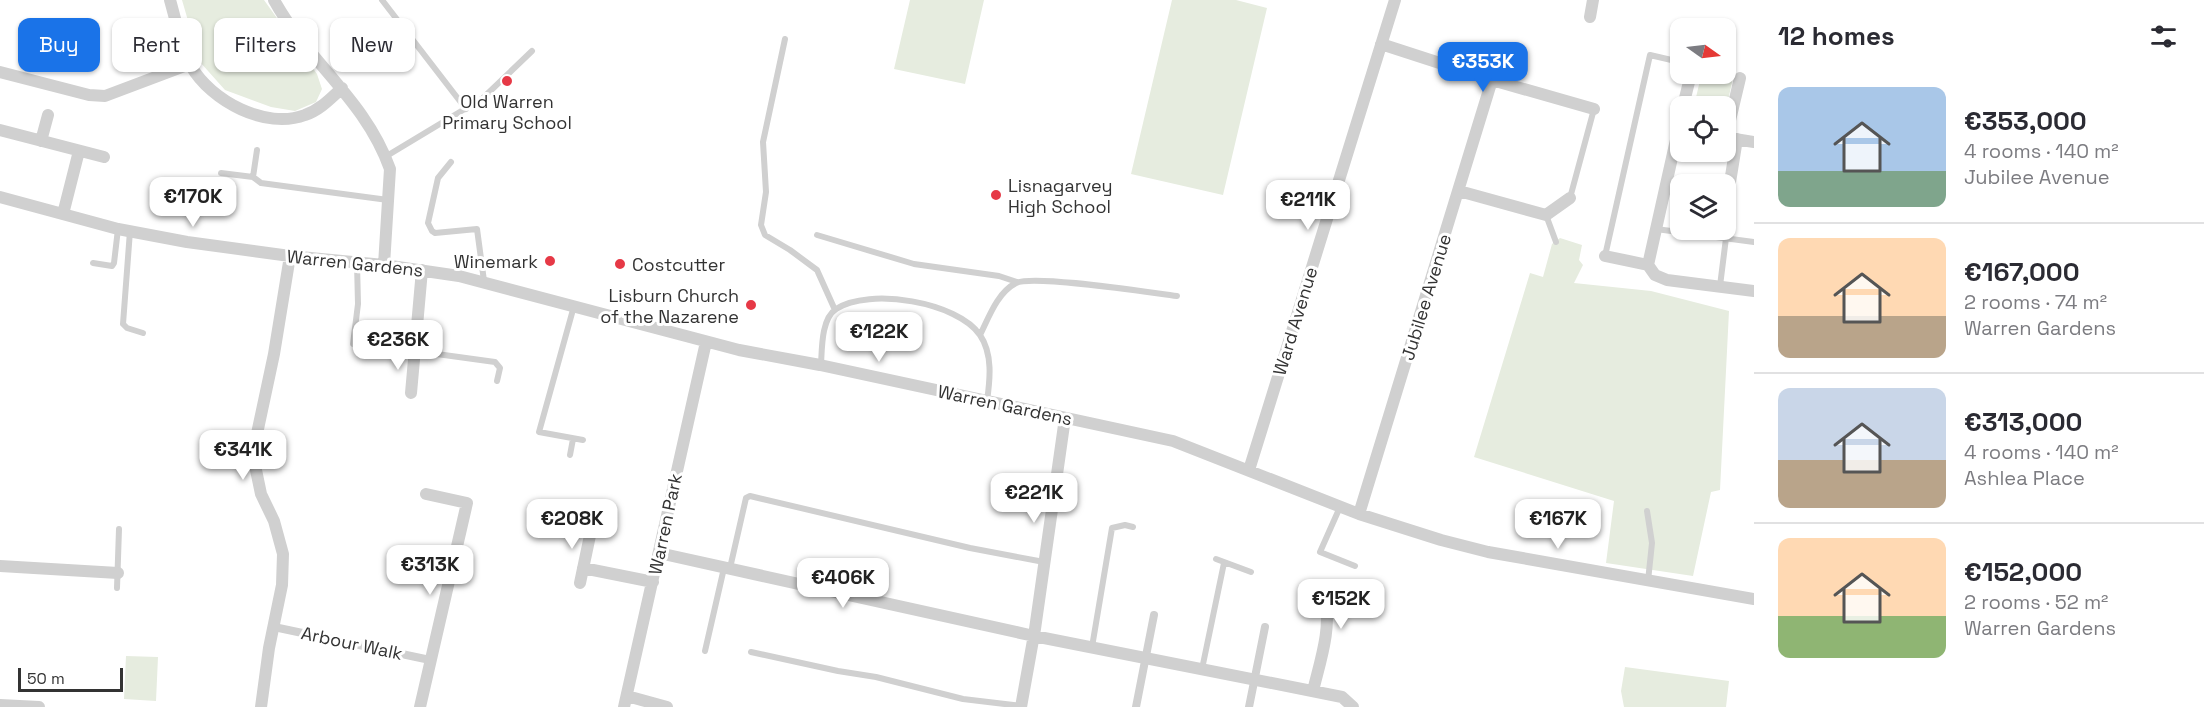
<!DOCTYPE html>
<meta charset="utf-8">
<style>
body{margin:0;font-family:"Space Grotesk",sans-serif;background:#f2f2f3;color:#2b2b33;height:100vh;display:flex;flex-direction:column;font-size:22px;white-space:nowrap}
*{box-sizing:border-box;margin:0}
p{font-size:20px;color:#7c7c81}
.icon{flex:none;width:33px;height:33px;fill:none;stroke:currentColor;stroke-width:2;stroke-linecap:round;stroke-linejoin:round}
.map{position:relative;flex:1;overflow:hidden}
.side{display:flex;flex-direction:column;background:#fff;width:450px}
.side>*{flex:none}
.top-card{position:absolute;left:18px;top:18px;width:570px;height:54px;display:flex;gap:12px}
.needle{width:39px;rotate:104deg}
.buttons{position:absolute;left:1670px;top:18px;display:grid;gap:12px}
.buttons a{display:grid;place-items:center;width:66px;height:66px;border-radius:12px;background:#fff;box-shadow:0 2px 4px #0004;font-size:30px}
.scale{position:absolute;left:18px;bottom:15px;width:105px;box-sizing:border-box;padding-left:6px;border:3px solid #333;border-top:0;font-size:16px;line-height:21px;white-space:nowrap;color:#333;-webkit-text-stroke:4px #fff;paint-order:stroke}
.price{position:absolute;translate:-50% -51px;padding:0 14px;border-radius:12px;background:#fff;color:#222;font-size:20px;line-height:39px;filter:drop-shadow(0 2px 3px #0008)}
.price::after{content:'';position:absolute;left:50%;top:36px;width:18px;height:14px;margin-left:-9px;background:inherit;clip-path:polygon(0 0,100% 0,50% 100%)}
.price.on{background:#1a73e8;color:#fff}
ul{padding:0;list-style:none}
li{display:flex;align-items:center;gap:18px;height:150px;padding:0 24px}
li+li{border-top:2px solid #e1e1e2}
li span{display:grid;place-items:center;flex:none;width:168px;height:120px;border-radius:12px;color:#555}
li>.icon{margin-inline-start:auto}
span .icon{width:72px;height:72px;fill:#fffc;stroke-width:1}
li b{font-size:26px}
h2{display:flex;justify-content:space-between;align-items:center;height:72px;padding:0 24px;font-size:26px}
.tag{padding:0 21px;border-radius:12px;background:#fff;box-shadow:0 2px 4px #0004;font-size:21px;line-height:54px}
.tag.on{background:#1a73e8;color:#fff}
main{display:flex;flex:1;min-height:0}
.map>svg:first-child{display:block}
</style>
<main>
<div class="map">
<svg width="1754" height="707" viewBox="0 0 1754 707">
<rect width="100%" height="100%" fill="#fff"/>
<path fill="#e6ecdf" d="M 182,0 L 264,0 L 317,74 L 322,89 L 316,102 L 295,111 L 271,107 L 225,90 L 200,62 Z
M 910,0 L 984,0 L 965,84 L 894,69 Z
M 1172,0 L 1236,0 L 1267,8 L 1223,195 L 1131,174 Z
M 1725,67 L 1735,69 L 1725,114 L 1725,106 L 1694,106 L 1701,76 L 1708,78 L 1709,74 L 1725,74 Z
M 1560,238 L 1582,245 L 1579,260 L 1583,265 L 1574,283 L 1651,291 L 1729,311 L 1720,490 L 1711,492 L 1693,576 L 1606,563 L 1614,501 L 1474,457 L 1530,273 L 1543,277 L 1552,244 Z
M 126,656 L 158,657 L 156,701 L 124,699 Z
M 1625,667 L 1729,681 L 1726,707 L 1624,707 L 1621,691 Z"/>
<g fill="none" stroke-linecap="round" stroke-linejoin="round">
<path stroke="#d0d0d0" stroke-width="6" d="M 382,0 L 466,109
M 785,39 L 763,142 L 766,192 L 761,225 L 765,235 L 790,250 L 817,270 L 835,310
M 385,157 L 483,98 L 532,51
M 451,162 L 438,178 L 428,223 L 432,231 L 435,233 L 477,229 L 484,281
M 221,173 L 253,177 L 261,183 L 388,200
M 253,177 L 257,150
M 1570,198 L 1594,109
M 1546,215 L 1556,242
M 1656,229 L 1754,242
M 130,231 L 123,324 L 127,328 L 143,333
M 817,235 L 914,264 L 999,276 L 1017,282
M 1605,256 L 1650,55 L 1680,62
M 93,263 L 112,266 L 114,263 L 118,229
M 357,263 L 358,304 L 353,344 L 365,351 L 391,352
M 1720,286 L 1726,238
M 574,306 L 539,432 L 583,440
M 980,335 C 989,317 997,293 1016,283 C 1033,274 1152,293 1177,296
M 415,351 L 495,362 L 500,368 L 497,381
M 821,365 C 822,349 821,319 836,309 C 869,287 958,302 980,335 C 993,354 990,380 987,401
M 570,455 L 573,439
M 1340,507 L 1320,552 L 1355,566
M 1647,511 L 1652,543 L 1648,581
M 1216,559 L 1251,572
M 730,568 L 746,498 L 750,496 L 970,548 L 1044,562
M 117,588 L 119,529
M 1092,647 L 1112,528 L 1125,525 L 1133,527
M 705,651 L 724,568
M 751,652 L 838,671 L 876,677 L 963,699 L 1021,706
M 1202,669 L 1224,563"/>
<path stroke="#d0d0d0" stroke-width="8" d="M 274,627 L 430,660
M 1136,707 L 1154,615
M 1249,707 L 1265,627"/>
<path stroke="#d0d0d0" stroke-width="12" d="M 170,0 C 176,21 181,46 191,66 C 211,101 266,130 305,115 C 320,110 331,98 342,88
M 274,0 C 308,62 365,99 390,169 L 384,265
M 1590,17 L 1593,0
M 1381,44 L 1492,80 L 1594,109
M 0,72 L 89,95 L 105,96 L 190,64
M 1683,106 L 1691,74
M 1680,122 L 1648,265 L 1655,275 L 1667,280 L 1754,291
M 0,130 L 104,157
M 1726,137 L 1740,78
M 1729,138 L 1754,142
M 41,141 L 48,115
M 1459,191 L 1546,215 L 1570,198
M 0,197 L 118,229 L 187,242 L 290,256 L 384,265 L 459,276 L 739,350 L 820,365 L 1173,441 L 1359,514 L 1441,540 L 1488,552 L 1754,599
M 1726,207 L 1737,139
M 63,214 L 79,151
M 1605,256 L 1648,265
M 411,393 L 422,270
M 1249,470 L 1395,0
M 1359,514 L 1492,80
M 659,553 L 1034,636 L 1342,697 L 1353,707
M 0,566 L 118,573
M 583,568 L 653,582
M 580,583 L 592,526 L 586,515
M 1308,592 L 1324,600 C 1333,625 1319,665 1313,691
M 627,696 L 667,707
M 0,705 L 39,707
M 261,707 L 269,648 L 282,585 L 283,554 L 274,521 L 261,494 L 256,470 L 255,443 L 274,354 L 290,256
M 420,707 L 467,503 L 426,494
M 624,707 L 706,342
M 1021,707 L 1035,629 L 1065,418"/>
</g>
<g fill="#e63946" stroke="#fff" stroke-width="2">
<circle cx="507" cy="81" r="6"/>
<circle cx="996" cy="195" r="6"/>
<circle cx="550" cy="261" r="6"/>
<circle cx="620" cy="264" r="6"/>
<circle cx="751" cy="305" r="6"/>
</g>
<g text-anchor="middle" dominant-baseline="central" stroke-width="6" stroke-linejoin="round" paint-order="stroke">
<g font-size="18" fill="#333" stroke="#fff" text-anchor="start">
<text x="507" y="101" text-anchor="middle">Old Warren<tspan x="507" dy="21">Primary School</tspan></text>
<text x="1008" y="185">Lisnagarvey<tspan x="1008" dy="21">High School</tspan></text>
<text x="538" y="261" text-anchor="end">Winemark</text>
<text x="632" y="264">Costcutter</text>
<text x="739" y="295" text-anchor="end">Lisburn Church<tspan x="739" dy="21">of the Nazarene</tspan></text>
</g>
<g font-size="18" fill="#333" stroke="#fff">
<text transform="translate(355 263) rotate(6)">Warren Gardens</text>
<text transform="translate(1426 297) rotate(-73)">Jubilee Avenue</text>
<text transform="translate(1295 321) rotate(-73)">Ward Avenue</text>
<text transform="translate(1005 405) rotate(12)">Warren Gardens</text>
<text transform="translate(665 524) rotate(-78)">Warren Park</text>
<text transform="translate(352 643) rotate(12)">Arbour Walk</text>
</g>
</g>
</svg>
<div class="buttons">
<a><svg class="needle" viewBox="-14 -14 28 28"><path d="M0-13l5 13h-10z" fill="#e53935"/><path d="M0 13l5-13h-10z" fill="#7c7c81"/></svg></a>
<a><svg class="icon" aria-label="locate" viewBox="0 0 24 24"><circle cx="12" cy="12" r="6"/><path d="M12 2v4M12 18v4M2 12h4M18 12h4"/></svg></a>
<a><svg class="icon" aria-label="layers" viewBox="0 0 24 24"><path d="M12 4l9 5-9 5-9-5zM3 14l9 5 9-5"/></svg></a>
</div>
<div class="scale">50 m</div>
<b class="price on" style="left:1483px;top:93px">€353K</b>
<b class="price" style="left:193px;top:228px">€170K</b>
<b class="price" style="left:1308px;top:231px">€211K</b>
<b class="price" style="left:879px;top:363px">€122K</b>
<b class="price" style="left:398px;top:371px">€236K</b>
<b class="price" style="left:243px;top:481px">€341K</b>
<b class="price" style="left:1034px;top:524px">€221K</b>
<b class="price" style="left:572px;top:550px">€208K</b>
<b class="price" style="left:1558px;top:550px">€167K</b>
<b class="price" style="left:430px;top:596px">€313K</b>
<b class="price" style="left:843px;top:609px">€406K</b>
<b class="price" style="left:1341px;top:630px">€152K</b>
<div class="top-card">
<a class="tag on">Buy</a>
<a class="tag">Rent</a>
<a class="tag">Filters</a>
<a class="tag">New</a>
</div>
</div>
<section class="side">
<h2>12 homes<svg class="icon" aria-label="filters" viewBox="0 0 24 24"><path d="M4 7h16M4 17h16"/><circle cx="9" cy="7" r="2"/><circle cx="15" cy="17" r="2"/></svg></h2>
<ul>
<li><span style="background:linear-gradient(#a9c7e8 70%,#7fa58c 0)"><svg class="icon" aria-label="home" viewBox="0 0 24 24"><path d="M3 11l9-7 9 7M6 9v11h12V9"/></svg></span><div><b>€353,000</b><p>4 rooms · 140 m²</p><p>Jubilee Avenue</p></div></li>
<li><span style="background:linear-gradient(#ffd9b3 65%,#b9a48a 0)"><svg class="icon" aria-label="home" viewBox="0 0 24 24"><path d="M3 11l9-7 9 7M6 9v11h12V9"/></svg></span><div><b>€167,000</b><p>2 rooms · 74 m²</p><p>Warren Gardens</p></div></li>
<li><span style="background:linear-gradient(#c9d6e8 60%,#b9a48a 0)"><svg class="icon" aria-label="home" viewBox="0 0 24 24"><path d="M3 11l9-7 9 7M6 9v11h12V9"/></svg></span><div><b>€313,000</b><p>4 rooms · 140 m²</p><p>Ashlea Place</p></div></li>
<li><span style="background:linear-gradient(#ffd9b3 65%,#8fb573 0)"><svg class="icon" aria-label="home" viewBox="0 0 24 24"><path d="M3 11l9-7 9 7M6 9v11h12V9"/></svg></span><div><b>€152,000</b><p>2 rooms · 52 m²</p><p>Warren Gardens</p></div></li>
</ul>
</section>
</main>
